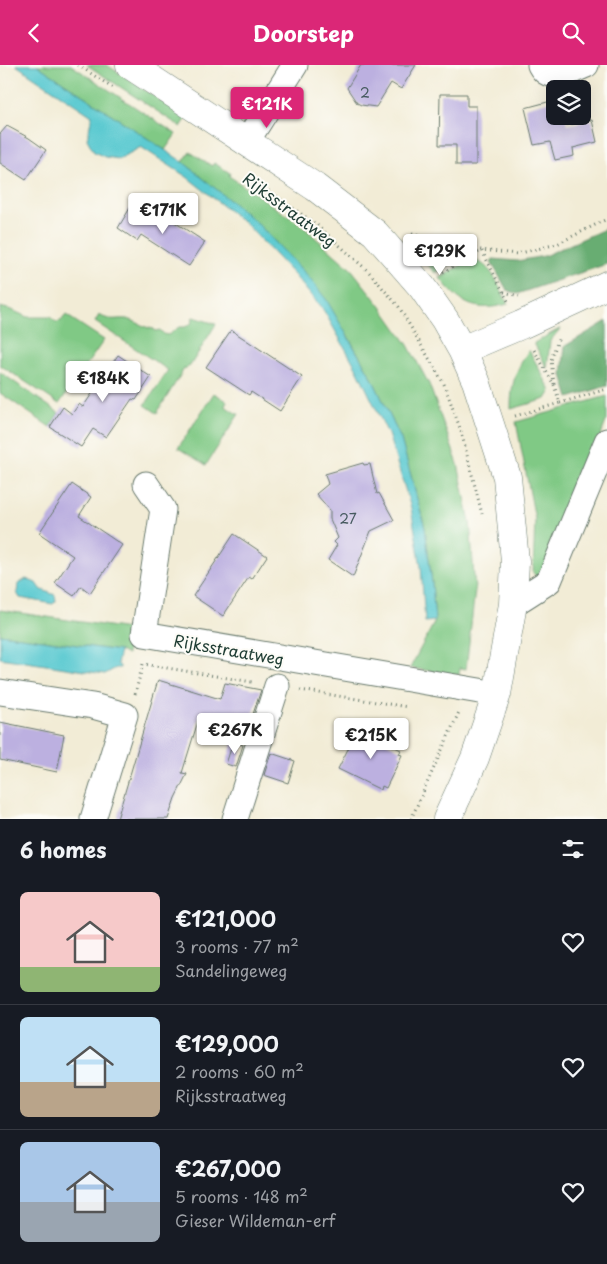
<!DOCTYPE html>
<meta charset="utf-8">
<style>
body{margin:0;font-family:"Playpen Sans",sans-serif;background:#20242c;color:#f1f3f6;height:100vh;display:flex;flex-direction:column;font-size:19px;white-space:nowrap}
*{box-sizing:border-box;margin:0}
p{font-size:16px;color:#9ea1a6}
.icon{flex:none;width:28px;height:28px;fill:none;stroke:currentColor;stroke-width:2;stroke-linecap:round;stroke-linejoin:round}
.map{position:relative;height:754px;overflow:hidden}
.details{display:flex;flex-direction:column;background:#171b24;flex:1}
.details>*{flex:none}
.buttons{position:absolute;left:546px;top:15px;display:grid;gap:10px}
.buttons a{display:grid;place-items:center;width:45px;height:45px;border-radius:8px;background:#171b24;box-shadow:0 5px 20px #0002;font-size:25px}
.price{position:absolute;translate:-50% -42px;padding:0 11px;border-radius:5px;background:#fff;color:#222;font-size:16px;line-height:32px;filter:drop-shadow(0 1px 2px #0008)}
.price::after{content:'';position:absolute;left:50%;top:30px;width:15px;height:11px;margin-left:-8px;background:inherit;clip-path:polygon(0 0,100% 0,50% 100%)}
.price.on{background:#db2777;color:#fff}
ul{padding:0;list-style:none}
li{display:flex;align-items:center;gap:15px;height:125px;padding:0 20px}
li+li{border-top:1px solid #363941}
li span{display:grid;place-items:center;flex:none;width:140px;height:100px;border-radius:8px;color:#555}
li>.icon{margin-inline-start:auto}
span .icon{width:60px;height:60px;fill:#fffc;stroke-width:1}
li b{font-size:21px}
h2{display:flex;justify-content:space-between;align-items:center;height:60px;padding:0 20px;font-size:21px}
header{display:flex;justify-content:space-between;align-items:center;height:65px;padding:0 20px;background:#db2777;color:#fff;font-size:22px;font-weight:700}
.map>svg:first-child{display:block}
</style>
<header><svg class="icon" aria-label="back" viewBox="0 0 24 24"><path d="M15 5l-7 7 7 7"/></svg>Doorstep<svg class="icon" aria-label="search" viewBox="0 0 24 24"><circle cx="10" cy="10" r="6"/><path d="M15 15l6 6"/></svg></header>
<div class="map">
<svg width="607" height="754" viewBox="0 0 607 754">
<rect width="100%" height="100%" fill="#fdfcf7"/>
<filter id="ink" filterUnits="userSpaceOnUse"><feTurbulence type="fractalNoise" baseFrequency=".02" numOctaves="2"/><feDisplacementMap in="SourceGraphic" scale="10" xChannelSelector="R" yChannelSelector="G"/><feConvolveMatrix kernelMatrix="1 2 1 2 8 2 1 2 1" color-interpolation-filters="sRGB"/></filter>
<filter id="wash" filterUnits="userSpaceOnUse"><feTurbulence type="fractalNoise" baseFrequency=".0096" numOctaves="4" result="noise"/><feDisplacementMap in="SourceGraphic" scale="20" xChannelSelector="R" yChannelSelector="G"/><feGaussianBlur stdDeviation="1.12" result="paint"/><feColorMatrix in="noise" values="0 0 0 0 0 0 0 0 0 0 0 0 0 0 0 0 0 1.4 0 .05"/><feComposite in="paint" operator="in"/></filter>
<g filter="url(#wash)">
<rect width="100%" height="100%" fill="#f2ecd6"/>
<path fill="#80c985" stroke="#50835c" d="M 37,0 L 71,0 L 176,69 L 165,85 Z
M 87,0 L 107,0 L 187,53 L 181,62 Z
M 190,87 L 212,101 L 214,98 L 230,108 L 229,111 L 300,159 L 352,205 L 382,243 L 408,280 L 429,319 L 458,399 L 470,457 L 475,525 L 466,604 L 460,603 L 459,610 L 410,603 L 435,556 L 432,518 L 425,463 L 401,374 L 372,313 L 348,271 L 305,208 L 255,156 L 183,97 Z
M 412,181 L 439,181 L 466,191 L 435,208 Z
M 477,196 C 493,202 500,224 508,239 C 474,248 460,239 440,213 L 466,197 Z
M 0,242 L 12,245 L 27,252 L 50,252 L 56,257 L 61,256 L 66,250 L 104,275 L 59,339 L 0,300 Z
M 99,250 C 112,257 114,253 127,254 C 137,256 144,263 154,264 L 155,266 L 160,265 L 164,269 L 168,270 L 179,262 L 185,262 L 191,259 L 193,252 L 216,259 L 190,301 L 184,304 L 157,348 L 145,340 L 168,305 L 95,257 Z
M 561,263 L 550,276 L 547,303 L 534,278 Z
M 529,285 L 551,326 L 546,334 L 511,344 C 511,319 515,306 529,285 Z
M 0,307 L 59,348 L 50,362 L 0,328 Z
M 214,328 L 227,336 L 225,341 L 237,349 L 239,349 L 206,400 L 178,383 Z
M 607,331 L 607,354 L 563,469 L 540,515 L 533,508 L 535,454 L 516,357 Z
M 0,545 L 129,564 L 127,590 L 120,586 L 0,569 Z"/>
<path fill="#68ad72" stroke="#447553" d="M 607,163 L 607,199 L 517,229 L 507,225 L 491,197 L 493,194 L 517,196 L 544,191 Z
M 607,256 L 607,321 L 569,333 L 562,310 L 565,281 Z"/>
<path fill="#5dcad1" stroke="#3e8482" d="M 16,0 L 37,0 L 183,97 L 255,156 L 305,208 L 326,234 L 372,313 L 401,374 L 425,463 L 432,518 L 435,556 L 425,557 L 421,502 L 411,443 L 388,369 L 357,304 L 324,246 L 295,211 L 246,159 L 187,112 L 141,82 L 119,94 L 105,92 L 94,87 L 87,74 L 92,51 Z
M 26,514 L 36,518 L 40,524 L 55,530 L 56,536 L 53,539 L 20,533 L 17,528 L 18,519 Z
M 0,569 L 120,586 L 117,599 L 120,601 L 120,603 L 116,603 L 105,609 L 0,593 Z"/>
<g id="blocks">
<path fill="#bcb0e0" d="M 361,0 L 416,0 L 401,24 L 391,18 L 376,42 L 361,40 L 357,38 L 347,23 Z
M 440,29 L 467,29 L 467,41 L 476,41 L 476,100 L 456,100 L 456,80 L 439,80 Z
M 555,35 L 555,51 L 565,51 L 567,60 L 592,55 L 597,77 L 573,83 L 574,91 L 555,95 L 550,77 L 534,80 L 525,43 Z
M 7,61 L 29,73 L 46,85 L 26,115 L 0,98 L 0,69 Z
M 130,143 L 149,156 L 148,158 L 156,145 L 205,177 L 189,201 L 141,170 L 137,176 L 118,163 Z
M 231,265 L 302,312 L 280,346 L 251,327 L 249,330 L 206,302 Z
M 118,290 L 151,312 L 136,335 L 132,334 L 106,372 L 93,364 L 81,382 L 50,362 L 63,342 L 72,349 L 79,339 L 83,342 Z
M 363,398 L 364,400 L 370,399 L 377,429 L 379,428 L 394,455 L 371,466 L 353,512 L 328,495 L 337,480 L 334,477 L 338,473 L 330,454 L 330,445 L 316,429 L 328,419 L 325,409 Z
M 72,419 L 91,432 L 79,451 L 122,480 L 90,528 L 81,521 L 74,531 L 55,518 L 73,491 L 39,468 Z
M 234,469 L 267,491 L 252,514 L 249,512 L 223,551 L 193,531 Z
M 158,615 L 220,634 L 225,618 L 261,625 L 247,667 L 199,653 L 182,708 L 187,709 L 175,733 L 168,754 L 117,754 Z
M 0,657 L 64,670 L 57,707 L 0,695 Z
M 358,664 L 401,685 L 399,689 L 402,690 L 386,723 L 382,721 L 381,725 L 338,704 Z
M 233,677 L 243,680 L 236,702 L 226,699 Z
M 271,688 L 295,696 L 288,718 L 264,710 Z"/>
</g>
</g>
<g filter="url(#ink)">
<use href="#blocks" fill-opacity="0" stroke="#697a6d" stroke-width="1"/>
<g fill="none" stroke-linecap="round" stroke-linejoin="round">
<g stroke="#697a6d" stroke-width="27">
<path id="street" d="M 540,0 C 550,19 572,6 586,0
M 247,76 L 295,0
M 146,419 L 163,444 L 144,569 L 497,629
M 513,539 L 549,516 L 607,376
M 0,627 L 93,641 L 125,650 L 93,754
M 235,754 L 277,621"/>
</g>
<g stroke="#697a6d" stroke-width="29">
<path id="secondary" d="M 130,0 L 315,122 L 375,168 L 422,222 L 445,255 L 462,285 L 476,316 L 507,412 L 515,496 L 513,539 L 497,629 L 475,693 L 447,754
M 462,285 L 521,260 L 607,220"/>
</g>
<path stroke="#697a6d" stroke-width="3" stroke-dasharray="1 4" stroke-linecap="butt" d="M 78,0 L 115,24
M 260,120 L 317,160 L 369,207 L 399,242 L 444,319 L 461,366 L 482,449
M 412,169 L 481,185 L 517,189 L 557,179 L 607,154
M 482,186 L 509,238
M 443,207 L 481,186
M 504,227 L 519,231
M 554,319 L 551,295 L 559,272
M 560,338 L 607,324
M 515,351 L 560,338 L 554,320 L 533,283
M 300,625 L 408,642
M 135,629 L 143,599 L 252,617
M 411,754 L 459,647"/>
<use href="#street" stroke="#fff" stroke-width="25"/>
<use href="#secondary" stroke="#fff" stroke-width="28"/>
</g>
</g>
<g text-anchor="middle" dominant-baseline="central" stroke-width="4" stroke-linejoin="round" paint-order="stroke">
<g font-size="14" fill="#465a5f">
<text x="365" y="27">2</text>
<text x="348" y="453">27</text>
</g>
<g font-size="16" fill="#1f3d34" stroke="#fdfcf7">
<text transform="translate(290 144) rotate(37)">Rijksstraatweg</text>
<text transform="translate(229 584) rotate(10)">Rijksstraatweg</text>
</g>
</g>
</svg>
<div class="buttons">
<a><svg class="icon" aria-label="layers" viewBox="0 0 24 24"><path d="M12 4l9 5-9 5-9-5zM3 14l9 5 9-5"/></svg></a>
</div>
<b class="price on" style="left:267px;top:64px">€121K</b>
<b class="price" style="left:163px;top:170px">€171K</b>
<b class="price" style="left:440px;top:211px">€129K</b>
<b class="price" style="left:103px;top:338px">€184K</b>
<b class="price" style="left:235px;top:690px">€267K</b>
<b class="price" style="left:371px;top:695px">€215K</b>
</div>
<section class="details">
<h2>6 homes<svg class="icon" aria-label="filters" viewBox="0 0 24 24"><path d="M4 7h16M4 17h16"/><circle cx="9" cy="7" r="2"/><circle cx="15" cy="17" r="2"/></svg></h2>
<ul>
<li><span style="background:linear-gradient(#f6c9c9 75%,#8fb573 0)"><svg class="icon" aria-label="home" viewBox="0 0 24 24"><path d="M3 11l9-7 9 7M6 9v11h12V9"/></svg></span><div><b>€121,000</b><p>3 rooms · 77 m²</p><p>Sandelingeweg</p></div><svg class="icon" aria-label="heart" viewBox="0 0 24 24"><path d="M12 20l-8-8c-3-5 5-10 8-4 3-6 11-1 8 4z"/></svg></li>
<li><span style="background:linear-gradient(#bfe0f5 65%,#b9a48a 0)"><svg class="icon" aria-label="home" viewBox="0 0 24 24"><path d="M3 11l9-7 9 7M6 9v11h12V9"/></svg></span><div><b>€129,000</b><p>2 rooms · 60 m²</p><p>Rijksstraatweg</p></div><svg class="icon" aria-label="heart" viewBox="0 0 24 24"><path d="M12 20l-8-8c-3-5 5-10 8-4 3-6 11-1 8 4z"/></svg></li>
<li><span style="background:linear-gradient(#a9c7e8 60%,#9aa5b1 0)"><svg class="icon" aria-label="home" viewBox="0 0 24 24"><path d="M3 11l9-7 9 7M6 9v11h12V9"/></svg></span><div><b>€267,000</b><p>5 rooms · 148 m²</p><p>Gieser Wildeman-erf</p></div><svg class="icon" aria-label="heart" viewBox="0 0 24 24"><path d="M12 20l-8-8c-3-5 5-10 8-4 3-6 11-1 8 4z"/></svg></li>
</ul>
</section>
